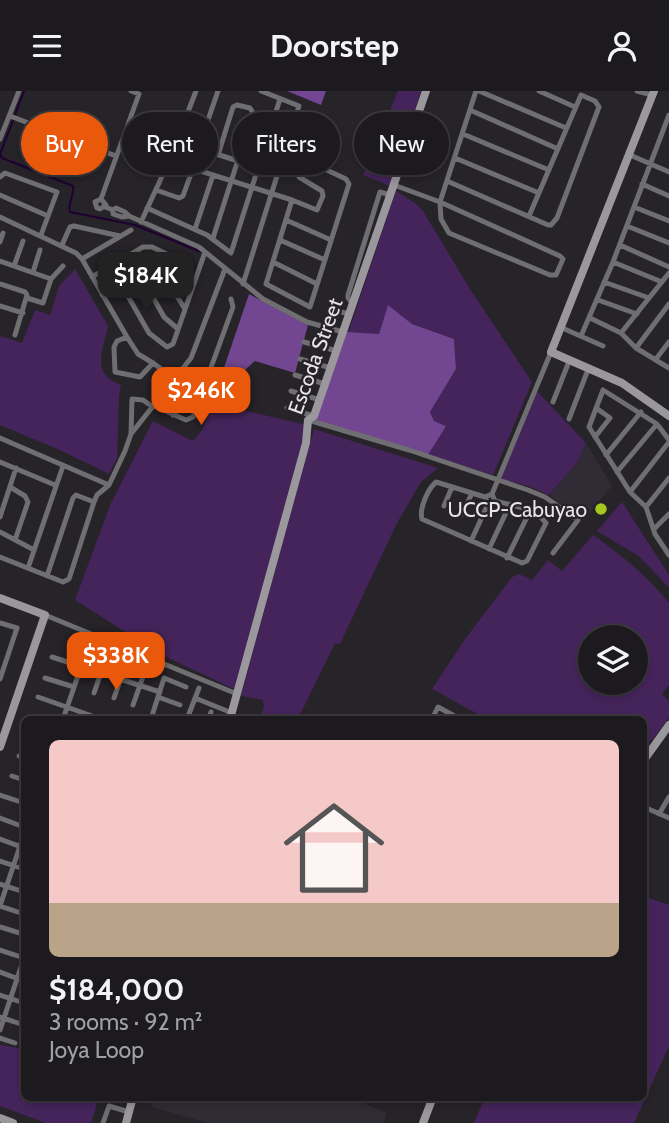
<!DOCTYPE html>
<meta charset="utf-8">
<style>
body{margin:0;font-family:Cabin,sans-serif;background:#252328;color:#f1f3f6;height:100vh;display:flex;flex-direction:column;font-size:26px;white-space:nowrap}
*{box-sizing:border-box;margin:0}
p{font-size:23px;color:#a0a1a4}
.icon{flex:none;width:38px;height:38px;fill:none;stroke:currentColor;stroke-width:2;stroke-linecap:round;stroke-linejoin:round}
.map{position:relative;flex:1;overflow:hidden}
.details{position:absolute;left:21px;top:625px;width:626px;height:385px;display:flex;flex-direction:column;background:#1c1a1f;border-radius:10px;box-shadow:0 4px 10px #0003,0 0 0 2px #3a383d}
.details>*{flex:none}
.banner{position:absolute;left:21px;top:21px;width:628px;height:63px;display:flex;gap:14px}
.buttons{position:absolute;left:578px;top:534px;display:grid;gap:14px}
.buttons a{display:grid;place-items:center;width:70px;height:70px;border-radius:50%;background:#1c1a1f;box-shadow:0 4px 10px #0003,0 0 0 2px #3a383d;font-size:35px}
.price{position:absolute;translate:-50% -60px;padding:0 16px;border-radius:14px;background:#ea580c;color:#fff;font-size:23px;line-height:46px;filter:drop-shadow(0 2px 4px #0008)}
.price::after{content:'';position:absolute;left:50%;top:42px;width:21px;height:16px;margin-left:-10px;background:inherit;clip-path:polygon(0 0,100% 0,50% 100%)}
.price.current{background:#222;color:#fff}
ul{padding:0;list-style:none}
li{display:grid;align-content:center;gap:14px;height:371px;padding:0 28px}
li+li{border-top:2px solid #3a383d}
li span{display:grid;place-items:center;height:217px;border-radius:10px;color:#555}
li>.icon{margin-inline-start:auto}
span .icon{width:126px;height:126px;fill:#fffc;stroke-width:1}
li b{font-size:30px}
.chip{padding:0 24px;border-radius:32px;background:#1c1a1f;box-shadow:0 4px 10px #0003,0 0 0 2px #3a383d;font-size:24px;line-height:63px}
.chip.current{background:#ea580c;color:#fff}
header{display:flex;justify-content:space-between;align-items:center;height:91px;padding:0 28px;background:#1c1a1f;font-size:32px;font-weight:700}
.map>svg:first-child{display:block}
</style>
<header><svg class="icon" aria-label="menu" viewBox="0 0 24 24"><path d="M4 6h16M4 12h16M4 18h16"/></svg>Doorstep<svg class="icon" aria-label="person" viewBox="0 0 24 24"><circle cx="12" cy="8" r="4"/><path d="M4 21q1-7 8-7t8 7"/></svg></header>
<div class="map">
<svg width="669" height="1032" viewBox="0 0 669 1032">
<rect width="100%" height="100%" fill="#262329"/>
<path fill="#312b36" d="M 586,352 L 612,395 L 583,430 L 549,404 L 576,373 Z
M 153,1006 L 367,1006 L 365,1013 L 387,1022 L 383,1032 L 208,1032 L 151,1016 Z"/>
<path fill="#45245b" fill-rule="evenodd" d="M 398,0 L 421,0 L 390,95 L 363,84 Z
M 396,100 L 415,112 L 423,120 L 470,198 L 532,291 L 493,384 L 428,364 L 445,334 L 434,330 L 430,321 L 456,278 L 454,248 L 412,233 L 388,214 L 379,243 L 348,242 Z
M 75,178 L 108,235 C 103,261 90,282 121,294 L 119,305 L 117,368 L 109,383 L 62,360 L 0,334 L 0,245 L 22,252 L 35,219 L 50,224 L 59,195 Z
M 537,300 L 586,352 L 576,373 L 549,404 L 531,396 L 500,388 Z
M 212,312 L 307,334 L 234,598 L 147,557 L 148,552 L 127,542 L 75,509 L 111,412 L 153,330 L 193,350 L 203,338 Z
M 314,338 L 438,377 L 421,391 L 397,432 L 340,553 L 335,552 L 298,628 L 259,628 L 264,616 L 263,609 L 241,605 Z
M 622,411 L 669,484 L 669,497 L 640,466 L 597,440 Z
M 593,444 C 622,464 646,484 669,512 L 669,594 L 662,603 L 669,610 L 669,627 L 650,651 L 644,647 L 644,628 L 487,628 L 432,598 L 465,548 L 512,486 L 519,483 L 532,489 L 548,469 L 562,480 ZM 635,546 L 635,592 L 590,592 L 590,546 Z
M 644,805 L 669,814 L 669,955 L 634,1032 L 474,1032 L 485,1006 L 644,1006 Z
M 24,946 L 24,1006 L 99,1006 L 91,1032 L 46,1032 L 0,1015 L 0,954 L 19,957 Z"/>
<path fill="#724690" d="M 287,0 L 326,0 L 321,14 Z
M 249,203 L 308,234 L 295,282 L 255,270 L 239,284 L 239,319 L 212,312 Z
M 388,214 L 412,233 L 454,248 L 456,278 L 430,321 L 434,330 L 446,335 L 428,364 L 315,332 L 347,241 L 379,243 Z"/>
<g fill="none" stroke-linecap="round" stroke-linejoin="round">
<path stroke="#1f0032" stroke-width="2" d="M 15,24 L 24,0
M 13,30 L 0,63 L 2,67 L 73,95 C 75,104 67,112 70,121 L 135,134 L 201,161"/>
<path stroke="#6f6e71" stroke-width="5" d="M 218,0 L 199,55 L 204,59 L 238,70
M 479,0 L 566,37
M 539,0 L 575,16
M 637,0 L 652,4
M 470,19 L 558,58
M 10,25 L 116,65
M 463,43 L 549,79
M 0,48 L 19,0
M 286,60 L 346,88 L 349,93 L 310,216 L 266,193 L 292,109
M 630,64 L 669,81
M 455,67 L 539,102
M 169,70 L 292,109 L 317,119 L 323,105 L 322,100 L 299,86 L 305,69
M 0,86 L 5,82 L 57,101 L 41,144
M 447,90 L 548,134 L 551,134 L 557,127 L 599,16 L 595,10 L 581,4 L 529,125
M 642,93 L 669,105
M 394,94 L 440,111 L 560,165 L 563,168 L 556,184 L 550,184 L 449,142 L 441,128 L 440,111 L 476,0
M 156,99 L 179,107 L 183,105 L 193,77
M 0,104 L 48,125
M 101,108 L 106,114 L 100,118 L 97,117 L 95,111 L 101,108 L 139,3 L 131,0
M 105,116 L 113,119 L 113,123 L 122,126 L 129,125
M 634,116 L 669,130
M 147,117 L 207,144 L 231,162 L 280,8
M 113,119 L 116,117 L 125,121 L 129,125 L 199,156 L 263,208 L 307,231 L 343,241
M 0,126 L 76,162 L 82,168 L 127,246 L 138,263 L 153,272 L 140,286 L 115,281 L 114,256 L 117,250 L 127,246
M 286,129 L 331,149
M 141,131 L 169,70 L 196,0
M 627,135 L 669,152
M 195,138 L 213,84
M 213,147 L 253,22 L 250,17 L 237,14 L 233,16 L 218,64
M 280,149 L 325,169
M 0,151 L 3,142
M 62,154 L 70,136 L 74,135 L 120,145
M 620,154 L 669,176
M 82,168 L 131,139
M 0,170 L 51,188
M 273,171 L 317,193
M 613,171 L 662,191
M 14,175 L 23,150
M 33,181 L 40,159
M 140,183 L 164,226 L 178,238
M 92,186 L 143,156 L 152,156 L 177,168 L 179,174 L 170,194
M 604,191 L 649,207
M 0,193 L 25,201 L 27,204 L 15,244
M 121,193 L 149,242 L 167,256 L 173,253 L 205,161
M 243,193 L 299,15 L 261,0
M 102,204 L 148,178 L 164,185 L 185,218
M 27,207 L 43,212 L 51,188 L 63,175
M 598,209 L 637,223
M 353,213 L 348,207 L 348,204 L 380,101 L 390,104
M 0,215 L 23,222
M 330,218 L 349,223
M 590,227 L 621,242 L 636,257 L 669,277
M 560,236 L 603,255
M 621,242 L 669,182
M 581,245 L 613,171 L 669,24
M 304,251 L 337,260
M 636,257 L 669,213
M 300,268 L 331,277
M 656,268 L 669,251
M 153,272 L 175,288
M 295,284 L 325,293
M 291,300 L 320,309
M 553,311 L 570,268
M 157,312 L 168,321 L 186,329 L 193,326 L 233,216 L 231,208
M 287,317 L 314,325
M 173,324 L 208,282
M 569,328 L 589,276
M 308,329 L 409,359 L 528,399 L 545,406 L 578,429 L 553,462
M 131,343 L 191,267 L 225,178
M 595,346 L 610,327 L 596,317
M 0,347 L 109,394
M 669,349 L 657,333 L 603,299 L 589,336 L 630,401 L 646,416 L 655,443 L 669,464
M 606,364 L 641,321
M 0,371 L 55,394
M 617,381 L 657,333
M 10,396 L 25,405 L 28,411 L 15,449
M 630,401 L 669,351
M 492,403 L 551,261
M 485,406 L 488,413 L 495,410 L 492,403 L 485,406 L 436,391 C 428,398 419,417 422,428 L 522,472 L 527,470 L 546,432 C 535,418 512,414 495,410
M 444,415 L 452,396
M 646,416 L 669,387
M 462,423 L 472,402
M 0,426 L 16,377
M 654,438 L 669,423
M 0,441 L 34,459
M 471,450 L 488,413
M 489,458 L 510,413
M 0,466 L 63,491 L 69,488 L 94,411 L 97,404 L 109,394 L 125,360 L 131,343 L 132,308 L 143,309 L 153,316
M 507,467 L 530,420
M 28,477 L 63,375
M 47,485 L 73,407 L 76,404 L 94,411
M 45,524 L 237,603
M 0,532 L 17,537 L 0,588
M 52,566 L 160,601
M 45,587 L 74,596
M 94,602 L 107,564
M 38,606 L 95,626
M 158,606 L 180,614
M 114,607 L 126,573
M 195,607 L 232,622
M 133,614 L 145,580
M 152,624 L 164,628
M 32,626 L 40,628
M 63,628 L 88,556
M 151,628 L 164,587 L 186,596
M 187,628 L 199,597
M 209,628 L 211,621
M 432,628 L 438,616 L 460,628
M 19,665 L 24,667
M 12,685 L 24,689
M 0,704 L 24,712
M 644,716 L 669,727
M 659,723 L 669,706
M 0,727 L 24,736
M 0,748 L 24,757
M 0,770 L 24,778
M 0,793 L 24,801
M 0,815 L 24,743
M 0,815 L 24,823
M 0,836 L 23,843
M 0,859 L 24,867
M 0,881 L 24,890
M 0,904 L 24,912
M 0,926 L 24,934
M 0,939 L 24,867
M 0,947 L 15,952
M 103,1032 L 109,1015 L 129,1021"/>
<path stroke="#9a979d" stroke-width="8" d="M 654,0 L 551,261 L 622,292 L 669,325
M 0,507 L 45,524 L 0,656
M 230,628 L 306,352 L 308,329 L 314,325 L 426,0
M 644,669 L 669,634
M 0,1027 L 13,1032
M 126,1032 L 133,1006
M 423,1032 L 433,1006"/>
</g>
<circle fill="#a7c71e" stroke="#262329" stroke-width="2.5" cx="601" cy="418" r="7"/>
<g text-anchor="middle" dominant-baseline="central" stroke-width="5" stroke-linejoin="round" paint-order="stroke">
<g font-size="21" fill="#e7e5e9" stroke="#262329">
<text transform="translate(315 265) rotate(-70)">Escoda Street</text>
</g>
<g font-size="21" fill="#e7e5e9" stroke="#262329" text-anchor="end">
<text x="587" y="418">UCCP-Cabuyao</text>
</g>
</g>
</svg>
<div class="buttons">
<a><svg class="icon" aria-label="layers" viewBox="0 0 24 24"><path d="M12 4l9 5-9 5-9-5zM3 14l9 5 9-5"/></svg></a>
</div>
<b class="price current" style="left:146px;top:221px">$184K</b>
<b class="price" style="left:201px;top:336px">$246K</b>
<b class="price" style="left:116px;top:601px">$338K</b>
<div class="banner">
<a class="chip current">Buy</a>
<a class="chip">Rent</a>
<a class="chip">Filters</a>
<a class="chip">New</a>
</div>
<section class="details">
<ul>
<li><span style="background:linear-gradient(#f6c9c9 75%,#b9a48a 0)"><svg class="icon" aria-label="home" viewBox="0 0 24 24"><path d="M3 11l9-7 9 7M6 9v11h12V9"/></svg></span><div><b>$184,000</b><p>3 rooms · 92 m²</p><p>Joya Loop</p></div></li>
</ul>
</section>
</div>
